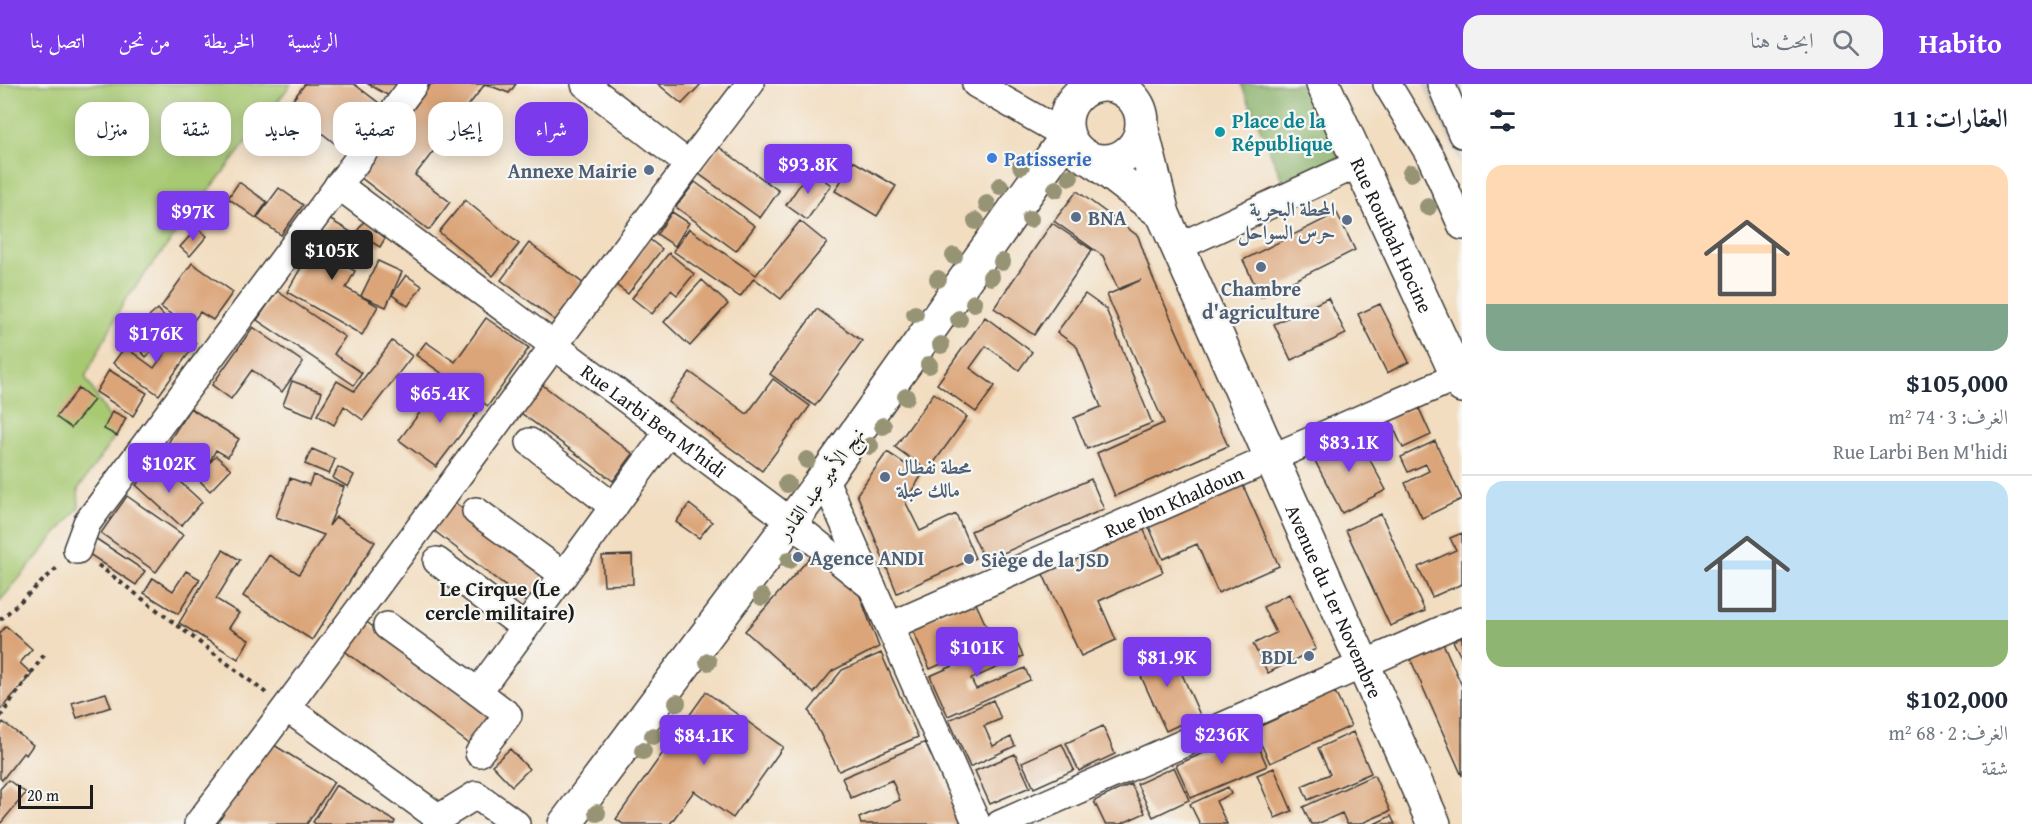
<!DOCTYPE html>
<html lang="ar">
<meta charset="utf-8">
<style>
body{margin:0;font-family:"Gentium Book Plus",Amiri,serif;background:#f2f2f3;color:#1f2937;direction:rtl;height:100vh;display:flex;flex-direction:column;font-size:22px;white-space:nowrap}
*{box-sizing:border-box;margin:0}
p{font-size:20px;color:#747a83}
.icon{flex:none;width:33px;height:33px;fill:none;stroke:currentColor;stroke-width:2;stroke-linecap:round;stroke-linejoin:round}
.map{position:relative;flex:1;overflow:hidden;direction:ltr}
.sheet{display:flex;flex-direction:column;background:#fff;width:570px}
.sheet>*{flex:none}
.banner{position:absolute;left:18px;top:18px;width:570px;height:54px;direction:rtl;display:flex;gap:12px}
.scale{position:absolute;left:18px;bottom:15px;width:75px;box-sizing:border-box;padding-left:6px;border:3px solid #1c1c1c;border-top:0;font-size:16px;line-height:21px;white-space:nowrap;color:#1c1c1c;-webkit-text-stroke:4px #f6f6f2;paint-order:stroke}
.price{position:absolute;translate:-50% -51px;padding:0 14px;border-radius:6px;background:#7c3aed;color:#fff;font-size:20px;line-height:39px;filter:drop-shadow(0 2px 3px #0008)}
.price::after{content:'';position:absolute;left:50%;top:36px;width:18px;height:14px;margin-left:-9px;background:inherit;clip-path:polygon(0 0,100% 0,50% 100%)}
.price.current{background:#222;color:#fff}
ul{padding:0;list-style:none}
li{display:grid;align-content:center;gap:12px;height:318px;padding:0 24px}
li+li{border-top:2px solid #e0e1e3}
li span{display:grid;place-items:center;height:186px;border-radius:18px;color:#555}
li>.icon{margin-inline-start:auto}
span .icon{width:108px;height:108px;fill:#fffc;stroke-width:1}
li b{font-size:26px}
h2{display:flex;justify-content:space-between;align-items:center;height:72px;padding:0 24px;font-size:26px}
.tag{padding:0 21px;border-radius:18px;background:#fff;box-shadow:0 3px 15px #0003;font-size:21px;line-height:54px}
.tag.current{background:#7c3aed;color:#fff}
header{display:flex;align-items:center;gap:36px;box-sizing:border-box;height:84px;padding:0 30px;background:#7c3aed;color:#fff}
header strong{font-size:28px}
nav{display:flex;gap:33px;margin-inline-start:auto;font-size:21px}
.search{width:420px;height:54px;background:#f2f2f3;display:flex;align-items:center;gap:15px;box-sizing:border-box;padding:0 21px;border-radius:18px;color:#747a83;font-size:22px}
main{display:flex;flex:1;min-height:0}
.map>svg:first-child{display:block}
</style>
<header>
<strong>Habito</strong>
<div class="search"><svg class="icon" aria-label="search" viewBox="0 0 24 24"><circle cx="10" cy="10" r="6"/><path d="M15 15l6 6"/></svg>ابحث هنا</div>
<nav><a>الرئيسية</a><a>الخريطة</a><a>من نحن</a><a>اتصل بنا</a></nav>
</header>
<main>
<section class="sheet">
<h2>العقارات: 11<svg class="icon" aria-label="filters" viewBox="0 0 24 24"><path d="M4 7h16M4 17h16"/><circle cx="9" cy="7" r="2"/><circle cx="15" cy="17" r="2"/></svg></h2>
<ul>
<li><span style="background:linear-gradient(#ffd9b3 75%,#7fa58c 0)"><svg class="icon" aria-label="home" viewBox="0 0 24 24"><path d="M3 11l9-7 9 7M6 9v11h12V9"/></svg></span><div><b>$105,000</b><p>الغرف: 3 · 74 m²</p><p>Rue Larbi Ben M'hidi</p></div></li>
<li><span style="background:linear-gradient(#bfe0f5 75%,#8fb573 0)"><svg class="icon" aria-label="home" viewBox="0 0 24 24"><path d="M3 11l9-7 9 7M6 9v11h12V9"/></svg></span><div><b>$102,000</b><p>الغرف: 2 · 68 m²</p><p>شقة</p></div></li>
</ul>
</section>
<div class="map">
<svg width="1462" height="740" viewBox="0 0 1462 740">
<rect width="100%" height="100%" fill="#f6f6f2"/>
<filter id="ink" filterUnits="userSpaceOnUse"><feTurbulence type="fractalNoise" baseFrequency=".0167" numOctaves="2"/><feDisplacementMap in="SourceGraphic" scale="12" xChannelSelector="R" yChannelSelector="G"/><feConvolveMatrix kernelMatrix="1 2 1 2 8 2 1 2 1" color-interpolation-filters="sRGB"/></filter>
<filter id="wash" filterUnits="userSpaceOnUse"><feTurbulence type="fractalNoise" baseFrequency=".008" numOctaves="4" result="noise"/><feDisplacementMap in="SourceGraphic" scale="24" xChannelSelector="R" yChannelSelector="G"/><feGaussianBlur stdDeviation="1.35" result="paint"/><feColorMatrix in="noise" values="0 0 0 0 0 0 0 0 0 0 0 0 0 0 0 0 0 1.4 0 .05"/><feComposite in="paint" operator="in"/></filter>
<g filter="url(#wash)">
<rect width="100%" height="100%" fill="#f2ddc0"/>
<path fill="#c9c3b8" d="M 1423,0 L 1462,0 L 1462,84 Z"/>
<path fill="#a7c972" stroke="#627247" stroke-width="1.5" d="M 0,0 L 291,0 L 125,216 L 85,293 L 118,348 L 78,405 L 79,423 L 0,517 Z"/>
<path fill="#85ad64" stroke="#506440" stroke-width="1.5" d="M 1241,0 L 1311,0 L 1346,71 L 1282,96 Z"/>
<g id="blocks">
<path fill="#dba579" d="M 305,0 L 354,0 L 379,19 L 343,66 L 288,22 Z
M 368,0 L 399,0 L 391,13 Z
M 431,0 L 516,0 L 509,9 L 485,0 L 415,91 L 450,118 L 429,146 L 360,93 Z
M 658,0 L 701,0 L 682,20 Z
M 719,63 L 779,107 L 760,134 L 699,90 Z
M 853,77 L 896,102 L 877,132 L 835,107 Z
M 810,86 L 831,101 L 807,136 L 786,121 Z
M 239,98 L 267,118 L 256,134 L 228,114 Z
M 695,98 L 755,142 L 736,167 L 676,123 Z
M 279,104 L 303,121 L 281,151 L 257,134 Z
M 1077,107 L 1138,152 L 1152,192 L 1228,362 L 1115,412 L 1097,369 L 1164,339 L 1107,211 L 1141,196 L 1118,205 L 1103,172 L 1054,137 Z
M 465,116 L 519,160 L 493,192 L 439,148 Z
M 672,128 L 689,139 L 675,162 L 657,150 Z
M 1337,129 L 1355,166 L 1261,213 L 1243,176 Z
M 329,135 L 356,151 L 340,179 L 355,187 L 346,204 L 378,222 L 362,251 L 287,208 Z
M 364,137 L 387,151 L 380,163 L 356,149 Z
M 800,137 L 827,159 L 781,215 L 754,194 L 740,213 L 673,167 L 689,145 L 756,191 Z
M 1052,139 L 1092,166 L 1034,251 L 994,224 Z
M 197,144 L 207,152 L 190,172 L 180,163 Z
M 649,155 L 662,165 L 628,210 L 615,200 Z
M 529,159 L 588,203 L 560,240 L 501,196 Z
M 669,169 L 694,190 L 677,211 L 671,206 L 652,230 L 632,214 Z
M 378,177 L 402,188 L 386,223 L 361,212 Z
M 192,179 L 233,208 L 213,236 L 200,228 L 189,243 L 161,223 Z
M 406,191 L 422,202 L 408,222 L 392,211 Z
M 702,196 L 728,220 L 690,262 L 664,238 Z
M 277,207 L 345,253 L 334,270 L 362,289 L 354,301 L 257,236 Z
M 1085,210 L 1106,225 L 1152,339 L 1087,365 L 1074,334 L 1101,323 L 1077,263 L 1057,248 Z
M 1328,214 L 1346,250 L 1291,276 L 1274,240 Z
M 1380,220 L 1409,278 L 1387,289 L 1358,230 Z
M 158,225 L 176,246 L 146,273 L 127,252 Z
M 817,225 L 862,257 L 815,322 L 770,290 Z
M 985,233 L 1032,268 L 1019,286 L 986,262 L 970,284 L 995,302 L 976,328 L 937,300 Z
M 486,234 L 529,264 L 488,322 L 416,271 L 426,258 L 455,278 Z
M 253,243 L 303,278 L 282,308 L 252,286 L 231,315 L 212,301 Z
M 180,248 L 196,259 L 159,311 L 113,279 L 125,263 L 154,284 Z
M 392,257 L 412,272 L 363,336 L 344,322 L 334,341 L 317,331 L 337,297 L 354,307 Z
M 109,286 L 147,309 L 133,332 L 96,308 Z
M 690,288 L 747,330 L 773,295 L 810,322 L 762,387 L 668,318 Z
M 292,297 L 322,308 L 313,332 L 283,321 Z
M 443,298 L 480,325 L 436,383 L 399,356 Z
M 540,299 L 633,370 L 613,397 L 517,326 Z
M 79,304 L 94,316 L 71,344 L 56,333 Z
M 934,309 L 967,333 L 928,387 L 895,363 Z
M 1418,322 L 1431,351 L 1403,364 L 1389,334 Z
M 190,324 L 239,355 L 228,373 L 216,366 L 210,377 L 194,368 L 181,390 L 158,375 Z
M 112,327 L 126,334 L 117,352 L 104,345 Z
M 1355,348 L 1386,406 L 1342,429 L 1312,371 Z
M 1435,357 L 1462,415 L 1422,434 L 1405,399 L 1429,387 L 1426,380 L 1408,388 L 1401,373 Z
M 312,365 L 335,375 L 329,390 L 305,380 Z
M 887,368 L 922,391 L 905,417 L 920,447 L 956,430 L 975,474 L 897,509 L 857,410 Z
M 216,372 L 231,385 L 210,407 L 196,393 Z
M 157,377 L 202,418 L 181,442 L 136,401 Z
M 338,383 L 354,391 L 348,403 L 333,394 Z
M 313,391 L 344,403 L 329,442 L 336,433 L 375,458 L 312,556 L 243,512 L 269,471 L 299,490 L 324,451 L 276,433 L 290,394 L 309,401 Z
M 1091,395 L 1104,425 L 985,477 L 971,447 Z
M 1241,397 L 1279,482 L 1218,509 L 1197,460 L 1163,475 L 1147,438 Z
M 127,412 L 183,451 L 156,488 L 101,449 Z
M 450,415 L 548,491 L 527,519 L 428,442 Z
M 689,420 L 712,438 L 699,454 L 676,438 Z
M 1381,430 L 1425,527 L 1390,542 L 1346,446 Z
M 1142,442 L 1163,488 L 1099,517 L 1116,556 L 1081,572 L 1042,488 Z
M 1462,449 L 1462,500 L 1432,513 L 1418,483 L 1456,466 L 1450,454 Z
M 95,454 L 145,487 L 136,501 L 86,468 Z
M 223,466 L 240,476 L 216,515 L 239,529 L 229,544 L 249,556 L 238,575 L 179,539 Z
M 632,471 L 633,500 L 604,501 L 602,472 Z
M 812,471 L 856,501 L 879,563 L 832,587 L 814,609 L 745,547 Z
M 186,487 L 200,495 L 178,530 L 144,509 L 153,494 L 173,507 Z
M 1289,510 L 1316,565 L 1268,589 L 1253,560 L 1276,549 L 1263,523 Z
M 974,515 L 993,557 L 930,585 L 911,542 Z
M 360,533 L 493,634 L 471,661 L 338,562 Z
M 6,542 L 32,565 L 20,579 L 32,590 L 0,626 L 0,549 Z
M 1462,553 L 1462,575 L 1453,557 Z
M 1015,555 L 1023,572 L 971,595 L 976,605 L 1025,584 L 1030,596 L 948,632 L 930,592 Z
M 1442,557 L 1462,602 L 1462,692 L 1409,572 Z
M 1169,561 L 1200,631 L 1166,647 L 1134,577 Z
M 881,569 L 918,653 L 839,687 L 809,627 L 842,586 Z
M 706,608 L 783,663 L 733,734 L 694,707 L 670,740 L 623,740 L 616,735 Z
M 1335,608 L 1351,642 L 1270,679 L 1254,645 Z
M 106,609 L 111,623 L 77,634 L 72,619 Z
M 993,616 L 1001,635 L 984,642 L 993,662 L 1011,653 L 1015,662 L 970,683 L 949,636 Z
M 3,638 L 33,661 L 26,671 L 23,669 L 2,696 L 0,694 L 0,643 Z
M 1103,642 L 1115,670 L 1079,687 L 1066,659 Z
M 1252,648 L 1267,682 L 1191,714 L 1176,681 Z
M 1353,648 L 1371,689 L 1308,716 L 1302,702 L 1330,690 L 1318,664 Z
M 269,658 L 334,698 L 307,740 L 217,740 Z
M 926,658 L 961,738 L 957,740 L 861,740 L 859,734 L 900,716 L 892,696 L 851,714 L 842,694 Z
M 1062,660 L 1074,686 L 1034,704 L 1022,678 Z
M 510,665 L 529,685 L 512,702 L 492,681 Z
M 1015,670 L 1030,703 L 990,720 L 975,687 Z
M 1174,683 L 1189,716 L 1153,733 L 1137,700 Z
M 1274,684 L 1292,727 L 1275,734 L 1257,691 Z
M 1374,691 L 1390,727 L 1360,740 L 1347,740 L 1342,729 L 1317,740 L 1311,740 L 1303,723 Z
M 8,696 L 26,709 L 0,740 L 0,705 Z
M 1131,700 L 1145,729 L 1121,740 L 1105,740 L 1094,717 Z
M 336,701 L 395,737 L 394,740 L 316,740 L 313,738 Z
M 1228,703 L 1231,710 L 1216,717 L 1227,740 L 1200,740 L 1190,720 Z
M 1391,732 L 1395,740 L 1374,740 Z"/>
</g>
</g>
<g filter="url(#ink)">
<use href="#blocks" fill-opacity="0" stroke="#3c3935" stroke-width="1.5"/>
<g fill="none" stroke-linecap="round" stroke-linejoin="round">
<g stroke="#3c3935" stroke-width="30">
<g id="minor">
<path d="M 585,0 L 688,80"/>
<path d="M 976,0 L 1067,52"/>
<path d="M 1387,0 L 1431,73 L 1462,142"/>
<path d="M 1441,0 L 1462,50"/>
<path id="s1" d="M 338,101 L 774,425 L 872,503"/>
<path d="M 1178,163 L 1360,79"/>
<path d="M 530,358 L 614,423"/>
<path d="M 824,394 L 977,740"/>
<path d="M 476,427 L 564,491"/>
<path d="M 77,466 L 87,439 L 414,0"/>
<path d="M 437,477 L 525,544"/>
<path d="M 387,542 L 478,608"/>
<path id="s2" d="M 890,542 L 1458,292"/>
<path d="M 287,624 L 439,734"/>
<path d="M 479,669 L 508,631 L 478,608 L 669,347"/>
<path d="M 198,740 C 385,496 563,244 750,0"/>
<path d="M 437,740 L 439,734 L 476,711 L 516,740"/>
<path d="M 1000,740 L 1462,537"/>
</g>
</g>
<g stroke="#3c3935" stroke-width="36">
<g id="secondary">
<circle cx="1104" cy="39" r="38"/>
<path id="s3" d="M 1142,46 L 1163,130 L 1434,740"/>
<path d="M 1093,76 L 1163,130"/>
<path d="M 565,740 L 824,394 L 1067,52"/>
</g>
</g>
<g stroke="#3c3935" stroke-width="36">
<g id="primary">
<path id="s4" d="M 1323,0 L 1462,302"/>
</g>
</g>
<path stroke="#3c3935" stroke-width="4" stroke-dasharray="4.5 4.5" stroke-linecap="butt" d="M 98,481 L 266,609
M 0,536 L 59,482
M 0,633 L 46,568"/>
<use href="#minor" stroke="#fff" stroke-width="27"/>
<use href="#secondary" stroke="#fff" stroke-width="33"/>
<use href="#primary" stroke="#fff" stroke-width="33"/>
</g>
<g fill="#979476">
<circle cx="1021" cy="82" r="9"/>
<circle cx="1411" cy="89" r="9"/>
<circle cx="1070" cy="93" r="9"/>
<circle cx="1000" cy="102" r="9"/>
<circle cx="1056" cy="105" r="9"/>
<circle cx="987" cy="120" r="9"/>
<circle cx="1428" cy="123" r="9"/>
<circle cx="1030" cy="135" r="9"/>
<circle cx="976" cy="137" r="9"/>
<circle cx="954" cy="172" r="9"/>
<circle cx="1002" cy="178" r="9"/>
<circle cx="991" cy="193" r="9"/>
<circle cx="938" cy="195" r="9"/>
<circle cx="974" cy="219" r="9"/>
<circle cx="915" cy="230" r="9"/>
<circle cx="959" cy="235" r="9"/>
<circle cx="941" cy="261" r="9"/>
<circle cx="929" cy="281" r="9"/>
<circle cx="906" cy="313" r="9"/>
<circle cx="883" cy="342" r="9"/>
<circle cx="870" cy="362" r="9"/>
<circle cx="807" cy="376" r="9"/>
<circle cx="787" cy="400" r="9"/>
<circle cx="789" cy="476" r="9"/>
<circle cx="762" cy="513" r="9"/>
<circle cx="708" cy="578" r="9"/>
<circle cx="677" cy="619" r="9"/>
<circle cx="668" cy="638" r="9"/>
<circle cx="653" cy="652" r="9"/>
<circle cx="643" cy="667" r="9"/>
<circle cx="597" cy="729" r="9"/>
</g>
</g>
<circle fill="#0f9aa8" stroke="#f6f6f2" stroke-width="2" cx="1220" cy="48" r="6"/>
<circle fill="#3f7fe0" stroke="#f6f6f2" stroke-width="2" cx="992" cy="74" r="6"/>
<g fill="#5c6f8a" stroke="#f6f6f2" stroke-width="2">
<circle cx="649" cy="86" r="6"/>
<circle cx="1076" cy="133" r="6"/>
<circle cx="1347" cy="136" r="6"/>
<circle cx="1261" cy="183" r="6"/>
<circle cx="885" cy="393" r="6"/>
<circle cx="798" cy="473" r="6"/>
<circle cx="969" cy="475" r="6"/>
<circle cx="1309" cy="572" r="6"/>
</g>
<g text-anchor="middle" dominant-baseline="central" stroke-width="4.5" stroke-linejoin="round" paint-order="stroke">
<g font-size="20" font-weight="bold" fill="#0d838f" stroke="#f6f6f2" text-anchor="start">
<text x="1232" y="36">Place de la<tspan x="1232" dy="23">République</tspan></text>
</g>
<g font-size="20" font-weight="bold" fill="#366cbe" stroke="#f6f6f2" text-anchor="start">
<text x="1004" y="74">Patisserie</text>
</g>
<g font-size="20" font-weight="bold" fill="#4e5e75" stroke="#f6f6f2" text-anchor="start">
<text x="637" y="86" text-anchor="end">Annexe Mairie</text>
<text x="1335" y="124" text-anchor="end">المحطة البحرية<tspan x="1335" dy="23">حرس السواحل</tspan></text>
<text x="1088" y="133">BNA</text>
<text x="1261" y="204" text-anchor="middle">Chambre<tspan x="1261" dy="23">d'agriculture</tspan></text>
<text x="897" y="382">محطة نفطال<tspan x="897" dy="23">مالك عبلة</tspan></text>
<text x="810" y="473">Agence ANDI</text>
<text x="981" y="475">Siège de la JSD</text>
<text x="1297" y="572" text-anchor="end">BDL</text>
</g>
<g font-size="20" fill="#1c1c1c" stroke="#f6f6f2">
<text stroke="none"><textPath href="#s4" startOffset="166">Rue Rouibah Hocine</textPath></text>
<text stroke="none"><textPath href="#s1" startOffset="394">Rue Larbi Ben M'hidi</textPath></text>
<text transform="translate(820 399) rotate(-54)">نهج الأمير عبد القادر</text>
<text stroke="none"><textPath href="#s2" startOffset="310">Rue Ibn Khaldoun</textPath></text>
<text stroke="none"><textPath href="#s3" startOffset="510">Avenue du 1er Novembre</textPath></text>
</g>
<g font-size="21" font-weight="bold" fill="#1c1c1c" stroke="#f6f6f2">
<text x="500" y="504">Le Cirque (Le<tspan x="500" dy="24">cercle militaire)</tspan></text>
</g>
</g>
</svg>
<div class="scale">20 m</div>
<b class="price" style="left:808px;top:111px">$93.8K</b>
<b class="price" style="left:193px;top:158px">$97K</b>
<b class="price current" style="left:332px;top:197px">$105K</b>
<b class="price" style="left:156px;top:280px">$176K</b>
<b class="price" style="left:440px;top:340px">$65.4K</b>
<b class="price" style="left:1349px;top:389px">$83.1K</b>
<b class="price" style="left:169px;top:410px">$102K</b>
<b class="price" style="left:977px;top:594px">$101K</b>
<b class="price" style="left:1167px;top:604px">$81.9K</b>
<b class="price" style="left:1222px;top:681px">$236K</b>
<b class="price" style="left:704px;top:682px">$84.1K</b>
<div class="banner">
<a class="tag current">شراء</a>
<a class="tag">إيجار</a>
<a class="tag">تصفية</a>
<a class="tag">جديد</a>
<a class="tag">شقة</a>
<a class="tag">منزل</a>
</div>
</div>
</main>
